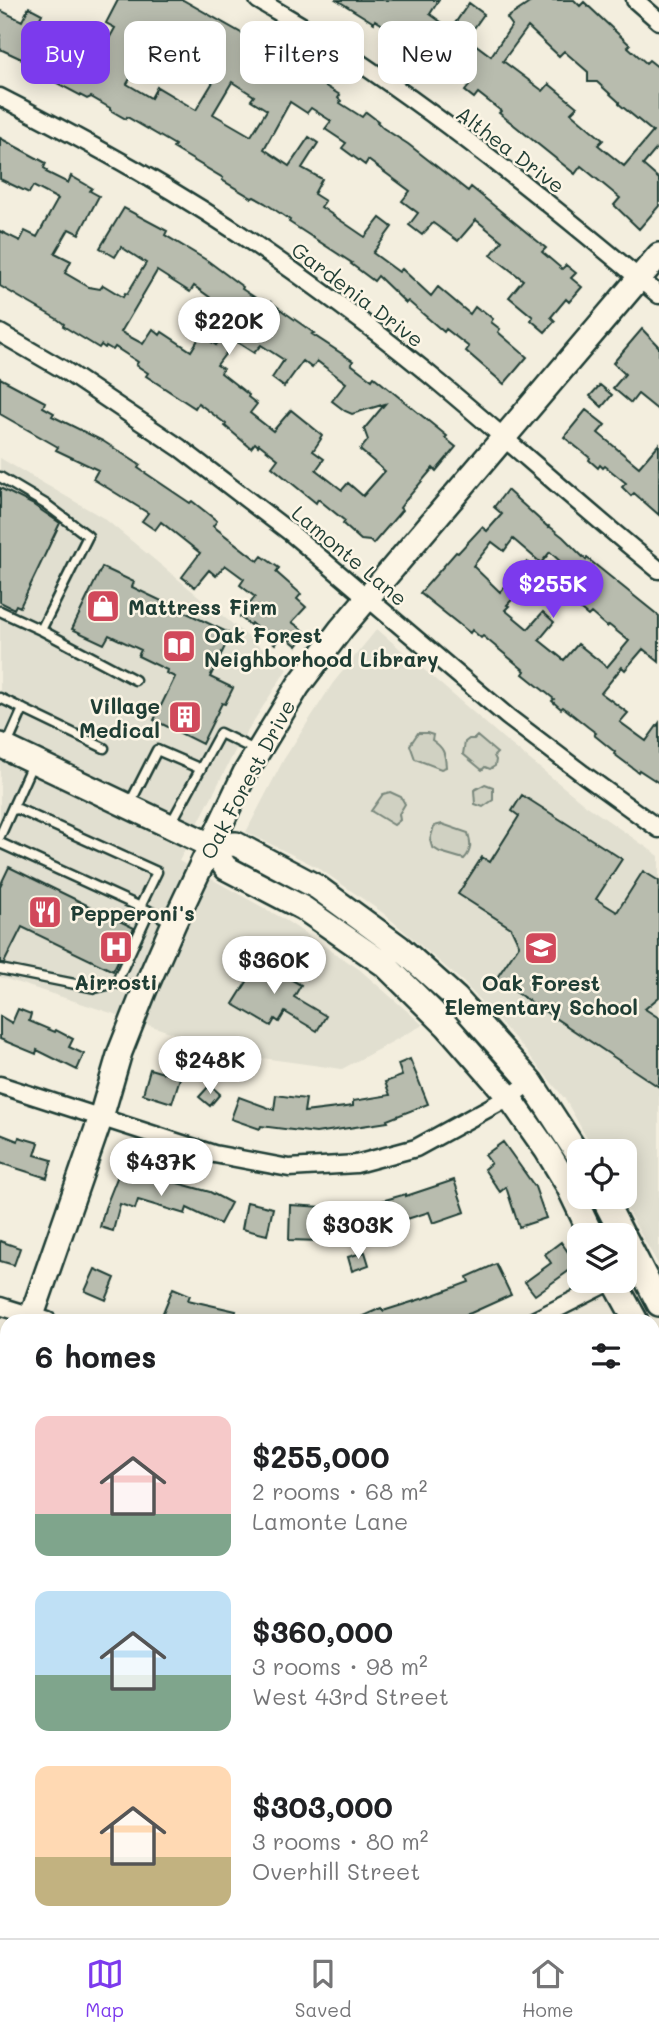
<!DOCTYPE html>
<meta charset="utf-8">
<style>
body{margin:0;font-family:Mali,sans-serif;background:#f6f6f6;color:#202124;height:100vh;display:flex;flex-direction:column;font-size:26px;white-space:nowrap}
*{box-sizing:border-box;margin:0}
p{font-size:23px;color:#757577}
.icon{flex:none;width:38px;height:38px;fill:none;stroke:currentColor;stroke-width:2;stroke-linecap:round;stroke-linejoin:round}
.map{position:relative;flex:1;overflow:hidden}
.details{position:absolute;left:0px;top:1314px;width:660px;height:625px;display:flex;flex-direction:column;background:#fff;border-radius:21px 21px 0 0;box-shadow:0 4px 18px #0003}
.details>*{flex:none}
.banner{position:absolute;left:21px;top:21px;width:618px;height:63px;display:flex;gap:14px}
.tools{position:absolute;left:567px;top:1139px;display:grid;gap:14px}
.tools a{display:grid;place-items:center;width:70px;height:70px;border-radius:14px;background:#fff;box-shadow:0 4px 18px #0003;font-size:35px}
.price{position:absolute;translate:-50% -60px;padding:0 16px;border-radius:24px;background:#fff;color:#222;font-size:23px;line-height:46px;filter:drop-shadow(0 2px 4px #0008)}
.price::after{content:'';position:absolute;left:50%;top:42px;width:21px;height:16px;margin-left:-10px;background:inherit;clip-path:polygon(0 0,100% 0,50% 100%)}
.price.current{background:#7c3aed;color:#fff}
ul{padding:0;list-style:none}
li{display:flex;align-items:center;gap:21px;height:175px;padding:0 35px}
li span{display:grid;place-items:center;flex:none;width:196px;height:140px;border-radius:14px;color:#555}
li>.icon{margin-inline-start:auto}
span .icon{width:84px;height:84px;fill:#fffc;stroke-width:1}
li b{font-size:30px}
h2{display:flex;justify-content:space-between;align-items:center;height:84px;padding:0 35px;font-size:30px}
.tag{padding:0 24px;border-radius:14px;background:#fff;box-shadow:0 4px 18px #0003;font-size:24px;line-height:63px}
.tag.current{background:#7c3aed;color:#fff}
.tabs{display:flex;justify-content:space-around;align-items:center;height:98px;border-top:2px solid #e0e0e0;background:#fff;font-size:19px;color:#757577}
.tabs a{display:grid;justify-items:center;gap:4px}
.tabs .current{color:#7c3aed}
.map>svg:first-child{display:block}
</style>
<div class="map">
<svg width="659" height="1938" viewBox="0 0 659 1938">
<rect width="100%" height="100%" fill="#f3eede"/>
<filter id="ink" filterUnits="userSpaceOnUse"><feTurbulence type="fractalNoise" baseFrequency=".0143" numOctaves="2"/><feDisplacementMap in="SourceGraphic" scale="14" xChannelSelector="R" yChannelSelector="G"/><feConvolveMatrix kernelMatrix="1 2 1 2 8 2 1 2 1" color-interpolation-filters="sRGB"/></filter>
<g filter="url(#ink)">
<path fill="#e1dfd0" d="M 0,458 L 105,519 L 287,669 L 237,747 L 179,861 L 282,918 L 359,969 L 423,1025 L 342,1069 L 241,1055 L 0,977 Z
M 377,629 L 504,739 L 587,806 L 659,856 L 659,1266 L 620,1197 L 625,1197 L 625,1152 L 594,1151 L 565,1099 L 520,1044 L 463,982 L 383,913 L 317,867 L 246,832 L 284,759 L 333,683 Z"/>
<path fill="#d0d1c2" stroke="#78877b" stroke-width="2" d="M 418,733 L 427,733 L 433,735 L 432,740 C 444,748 445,753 446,767 L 441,769 L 415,759 L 410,745 Z
M 477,736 L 497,753 L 494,756 L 496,760 L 495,766 L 490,769 L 485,767 L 482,770 L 463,754 L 465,742 L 469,739 L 474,739 Z
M 485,784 L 493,787 L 493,800 L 483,807 L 475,804 L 474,790 Z
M 390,792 L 401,797 L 405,804 L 399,814 L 400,820 L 394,825 L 371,811 L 383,794 Z
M 442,824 L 468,833 C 471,843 472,851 464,859 L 440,852 L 432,847 L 430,840 L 434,826 Z"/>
<path fill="#b8bcae" stroke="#1f3d34" stroke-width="2" fill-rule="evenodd" d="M 118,0 L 183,0 L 257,42 L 256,43 L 340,95 L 338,98 L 341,101 L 340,103 L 362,117 L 366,112 L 378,121 L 377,122 L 383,128 L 408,144 L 468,191 L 471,187 L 546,248 L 542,252 L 562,269 L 566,265 L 576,273 L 571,278 L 582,287 L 569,302 L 566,299 L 551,317 L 555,321 L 545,332 L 531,320 L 533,317 L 509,297 L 523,280 L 491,255 L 502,241 L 476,220 L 458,241 L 433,223 L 422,235 L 409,225 L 418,213 L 402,201 L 410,191 L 368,160 L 365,165 L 342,148 L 346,143 L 325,129 L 331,121 L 311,108 L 307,113 L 290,102 L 264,149 L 289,166 L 309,137 L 318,143 L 302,168 L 322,179 L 314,194 L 325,201 L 321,207 L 365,237 L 380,218 L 392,227 L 373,253 L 399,272 L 402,269 L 431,296 L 438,287 L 470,314 L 475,307 L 480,311 L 482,310 L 493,319 L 491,322 L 500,329 L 498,332 L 527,357 L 504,384 L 466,351 L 469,347 L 446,329 L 444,332 L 408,301 L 406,303 L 378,276 L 374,281 L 351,264 L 352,263 L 289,222 L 290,220 L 265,203 L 254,197 L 252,198 L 222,180 L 223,178 L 173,148 L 175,145 L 127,117 L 126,119 L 110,110 L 110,108 L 91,97 L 87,99 L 36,72 L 24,65 L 26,61 L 0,49 L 0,10 L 22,21 L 29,7 L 42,14 L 39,20 L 67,34 L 72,23 L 83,29 L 67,61 L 90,73 L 115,28 L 106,23 ZM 152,40 L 176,54 L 170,63 L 187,72 L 190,67 L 213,82 L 196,110 L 157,87 L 151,98 L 127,84 ZM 232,82 L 254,96 L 251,100 L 267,110 L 251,136 L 213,114 Z
M 337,0 L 439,0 L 430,14 L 451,29 L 469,3 L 484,14 L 467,38 L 491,56 L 512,25 L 507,18 L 534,0 L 574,0 L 580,6 L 584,2 L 630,45 L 628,47 L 646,63 L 649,60 L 659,68 L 659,146 L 643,165 L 659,179 L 659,206 L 639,229 L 614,205 L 620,198 L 581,166 L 575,174 L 499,113 L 501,111 L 478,93 L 474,98 L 465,91 L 469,86 L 435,61 L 432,66 L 413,53 L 417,47 L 375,20 L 374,23 ZM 528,27 L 559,56 L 564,51 L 588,72 L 588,82 L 597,82 L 619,102 L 619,104 L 653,132 L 624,166 L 598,145 L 603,140 L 571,113 L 577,107 L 549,84 L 543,91 L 503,61 Z
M 0,138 L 46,163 L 44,168 L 47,170 L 46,172 L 68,183 L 71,176 L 92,188 L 90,191 L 99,196 L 79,234 L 69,229 L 55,253 L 71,261 L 65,273 L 89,287 L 100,289 L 103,285 L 123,297 L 125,293 L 127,294 L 146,263 L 121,247 L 115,257 L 100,248 L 124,208 L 167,231 L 165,235 L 208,261 L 243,287 L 242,289 L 262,302 L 263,300 L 270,305 L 271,302 L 284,312 L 314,333 L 312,334 L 353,361 L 351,364 L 372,380 L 374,377 L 447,436 L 445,438 L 456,447 L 436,471 L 433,468 L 405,501 L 400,508 L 402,510 L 373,544 L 370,541 L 361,540 L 343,524 L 345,521 L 318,499 L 316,503 L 272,467 L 278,459 L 259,444 L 258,446 L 255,443 L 251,448 L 225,426 L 226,424 L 198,403 L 195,408 L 146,376 L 148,373 L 136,365 L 138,362 L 115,347 L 113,350 L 106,346 L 105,348 L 101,345 L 99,348 L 63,326 L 64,324 L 57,319 L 0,286 L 0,231 L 20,241 L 25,231 L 37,237 L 58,199 L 33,186 L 29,193 L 0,179 ZM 157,271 L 190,292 L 194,286 L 236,316 L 216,345 L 201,335 L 191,351 L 162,332 L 160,335 L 153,329 L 143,344 L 121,332 ZM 235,341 L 254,353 L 261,345 L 284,360 L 272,378 L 284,387 L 303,361 L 312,368 L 317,361 L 346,383 L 332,401 L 345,411 L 352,414 L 385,404 L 364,429 L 368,440 L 360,450 L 385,471 L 363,496 L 348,483 L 342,490 L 316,470 L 324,459 L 313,451 L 321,439 L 320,438 L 322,435 L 291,410 L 273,431 L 250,413 L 257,404 L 248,397 L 249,395 L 221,373 L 223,369 L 217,365 Z
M 642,329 L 659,347 L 659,411 L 638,394 L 631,403 L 613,388 L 625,374 L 613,363 Z
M 0,378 L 45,402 L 43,407 L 54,413 L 52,416 L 103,441 L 140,465 L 138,468 L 190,503 L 192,501 L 217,521 L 213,526 L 258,561 L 262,556 L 279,568 L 276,572 L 301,594 L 297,599 L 306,607 L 292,622 L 307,633 L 297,646 L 282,634 L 275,644 L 251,623 L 250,625 L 240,617 L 255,597 L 240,585 L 244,579 L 225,565 L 216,576 L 209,570 L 195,587 L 182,577 L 200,553 L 161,522 L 155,530 L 142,521 L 148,513 L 93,479 L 98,470 L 56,450 L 58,447 L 0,414 Z
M 600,385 L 612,395 L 602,407 L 590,396 Z
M 586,410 L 605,425 L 598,433 L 639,467 L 659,444 L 659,515 L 634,493 L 631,496 L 622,487 L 626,483 L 605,466 L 603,468 L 600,465 L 598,468 L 589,460 L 590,458 L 564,437 Z
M 0,488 L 32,504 L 60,523 L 20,607 L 16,605 L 14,609 L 0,602 Z
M 507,490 L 548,527 L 549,526 L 563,537 L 586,560 L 587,558 L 659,616 L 659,662 L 643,649 L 625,670 L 622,667 L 601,693 L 628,713 L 620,722 L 646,741 L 659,723 L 659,783 L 639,770 L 638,772 L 614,754 L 615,752 L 594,735 L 596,733 L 588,727 L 563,707 L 561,709 L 552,701 L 554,699 L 523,674 L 525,671 L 483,636 L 481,638 L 472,630 L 470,633 L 420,593 L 456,552 L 458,553 L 482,527 L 487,531 L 502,514 L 494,507 ZM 513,539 L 541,563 L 550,552 L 590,589 L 576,606 L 588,616 L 591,613 L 607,627 L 609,625 L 629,641 L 607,667 L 578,644 L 564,660 L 539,640 L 554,622 L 543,612 L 528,629 L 505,610 L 509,606 L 507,605 L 538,572 L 527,562 L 500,592 L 473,566 L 492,542 L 504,551 Z
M 102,567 L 134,582 L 132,587 L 231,634 L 210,677 L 233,688 L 225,704 L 222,703 L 202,744 L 154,720 L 175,677 L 166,673 L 167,670 L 138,656 L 141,650 L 109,635 L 104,644 L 72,629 Z
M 522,795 L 622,859 L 596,899 L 617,912 L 643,871 L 659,881 L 659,997 L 645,1009 L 659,1018 L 659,1087 L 496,979 L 519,945 L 511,928 L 458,894 L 482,857 L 490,862 L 519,816 L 512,811 Z
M 9,867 L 134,928 L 113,971 L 22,927 L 4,963 L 0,963 L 0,886 Z
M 252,956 L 275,965 L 290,979 L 301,985 L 294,997 L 326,1016 L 317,1031 L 285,1012 L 279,1022 L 275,1019 L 271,1026 L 233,1004 L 253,972 L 246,968 Z
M 18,1009 L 31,1014 L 29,1021 L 55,1032 L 56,1030 L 73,1039 L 69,1047 L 84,1054 L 77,1070 L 37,1050 L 36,1054 L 0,1039 L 0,1016 L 12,1023 Z
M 410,1059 L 428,1104 L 387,1120 L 388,1122 L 316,1133 L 261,1126 L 260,1129 L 231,1119 L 239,1097 L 274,1110 L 276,1095 L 306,1099 L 304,1112 L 353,1106 L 353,1101 L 390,1095 L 385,1082 L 402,1076 L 398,1064 Z
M 150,1069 L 180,1078 L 172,1103 L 143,1094 Z
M 210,1085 L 220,1094 L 210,1106 L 199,1097 Z
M 0,1134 L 18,1141 L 19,1137 L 39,1143 L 35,1155 L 52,1160 L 47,1178 L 0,1163 Z
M 503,1142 L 535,1187 L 546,1218 L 519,1227 L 506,1187 L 500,1192 L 484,1169 L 491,1163 L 485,1155 Z
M 121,1168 L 162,1184 L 163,1179 L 210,1192 L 231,1203 L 220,1224 L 187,1208 L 185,1214 L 138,1200 L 135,1209 L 120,1204 L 113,1231 L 100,1227 L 105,1208 Z
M 454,1180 L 465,1212 L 433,1223 L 429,1212 L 385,1226 L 378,1202 L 406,1194 L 406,1196 Z
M 247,1202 L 273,1208 L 267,1235 L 242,1229 Z
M 290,1205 L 340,1208 L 340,1205 L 370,1212 L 364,1239 L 321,1230 L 321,1241 L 289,1240 Z
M 0,1241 L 20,1248 L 14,1265 L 0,1261 Z
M 561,1242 L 577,1265 L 535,1295 L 525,1282 L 551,1263 L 545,1254 Z
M 365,1252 L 369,1265 L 352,1271 L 348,1257 Z
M 496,1264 L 511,1295 L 471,1313 L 448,1321 L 352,1321 L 381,1308 L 383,1311 L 434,1295 L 469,1282 L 467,1277 Z
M 95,1269 L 115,1278 L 106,1300 L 85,1291 Z
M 173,1288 L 190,1295 L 188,1300 L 236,1311 L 233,1321 L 177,1321 L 162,1315 Z"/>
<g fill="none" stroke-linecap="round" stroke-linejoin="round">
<g stroke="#1f3d34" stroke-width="13">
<path id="lane" d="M 0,477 L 47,505 L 88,536 L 41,630
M 0,611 L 41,630 L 135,680
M 0,698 L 104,748
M 7,745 L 23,709
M 130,803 L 157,750 L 201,769
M 12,810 L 18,809 L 157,872 L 140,907
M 170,825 L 220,733 L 255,750
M 0,836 L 33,762
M 0,843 L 149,911 L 116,983
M 149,911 L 172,922
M 0,969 L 95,988 L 116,983 L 142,988"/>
</g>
<g stroke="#1f3d34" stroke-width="21">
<path id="street" d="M 258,0 C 290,19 324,38 354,59 C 461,131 561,213 659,295
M 635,0 L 659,21
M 0,97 C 92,144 184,194 269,254 C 328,295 387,339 442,385 C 515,446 585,510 659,570
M 0,333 L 64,370 L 180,448 L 291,533 L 508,717 L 583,774 L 659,829
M 0,1085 L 214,1154 L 289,1168 L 356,1164 L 416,1148 L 509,1097 L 531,1082
M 0,1306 L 48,1321
M 533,1321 L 612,1281
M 653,1498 L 659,1495
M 0,1525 L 7,1528
M 653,1729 L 659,1726
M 0,1746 L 7,1748"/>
</g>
<g stroke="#1f3d34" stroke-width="28">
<path id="secondary" d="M 0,745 L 210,845 L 236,844 L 317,887 L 399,947 L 456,998 L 531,1082 L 579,1156
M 210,845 L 226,868 L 303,908 L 385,965 L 447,1026 L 509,1097 L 547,1151 L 567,1184 L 592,1236
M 603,1197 L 623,1236
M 625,1238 L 659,1304
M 614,1281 L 636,1321
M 30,1321 L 101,1117 L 120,1052 L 145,989 L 174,923 L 245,773 L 298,686 L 341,629 L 659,255
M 653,1353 L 659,1365
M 0,1414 L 7,1393"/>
</g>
<use href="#lane" stroke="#fcf5e5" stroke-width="8"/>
<use href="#street" stroke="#fcf5e5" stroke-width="16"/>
<use href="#secondary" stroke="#fcf5e5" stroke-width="23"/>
</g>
</g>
<defs>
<g id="shop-square" transform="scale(1.75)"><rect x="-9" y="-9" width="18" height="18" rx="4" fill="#d1495b" stroke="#fcf5e5"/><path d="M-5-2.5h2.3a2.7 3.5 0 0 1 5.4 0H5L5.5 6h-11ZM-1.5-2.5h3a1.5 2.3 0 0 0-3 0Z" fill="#fff"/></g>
<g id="library-square" transform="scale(1.75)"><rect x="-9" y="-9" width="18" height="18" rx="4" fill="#d1495b" stroke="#fcf5e5"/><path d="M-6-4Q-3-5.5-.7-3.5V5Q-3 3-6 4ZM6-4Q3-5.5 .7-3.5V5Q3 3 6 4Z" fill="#fff"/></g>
<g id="building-square" transform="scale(1.75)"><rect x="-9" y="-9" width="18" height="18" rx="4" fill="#d1495b" stroke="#fcf5e5"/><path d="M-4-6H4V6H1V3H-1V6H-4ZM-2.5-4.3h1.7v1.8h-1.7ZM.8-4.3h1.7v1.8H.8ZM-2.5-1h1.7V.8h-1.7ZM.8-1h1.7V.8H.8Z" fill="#fff"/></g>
<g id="restaurant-square" transform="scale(1.75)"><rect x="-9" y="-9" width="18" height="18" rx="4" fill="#d1495b" stroke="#fcf5e5"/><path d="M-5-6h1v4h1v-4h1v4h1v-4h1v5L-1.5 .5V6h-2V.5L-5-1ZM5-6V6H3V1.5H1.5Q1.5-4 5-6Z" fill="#fff"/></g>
<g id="hospital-square" transform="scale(1.75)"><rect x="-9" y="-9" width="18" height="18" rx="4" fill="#d1495b" stroke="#fcf5e5"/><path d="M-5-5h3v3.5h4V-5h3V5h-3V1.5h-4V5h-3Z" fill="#fff"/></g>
<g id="school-square" transform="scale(1.75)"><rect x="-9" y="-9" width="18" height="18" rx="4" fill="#d1495b" stroke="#fcf5e5"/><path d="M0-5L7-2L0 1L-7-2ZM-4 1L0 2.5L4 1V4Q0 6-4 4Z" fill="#fff"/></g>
</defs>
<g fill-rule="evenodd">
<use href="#shop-square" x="103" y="606"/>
<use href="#library-square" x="179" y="646"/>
<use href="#building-square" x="185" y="717"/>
<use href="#restaurant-square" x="45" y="912"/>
<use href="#hospital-square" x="116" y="947"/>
<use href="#school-square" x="541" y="948"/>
</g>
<g text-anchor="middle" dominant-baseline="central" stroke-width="5" stroke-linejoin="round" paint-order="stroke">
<g font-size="21" fill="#1f3d34" stroke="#fcf5e5">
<text transform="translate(511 149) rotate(37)">Althea Drive</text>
<text transform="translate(358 294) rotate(37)">Gardenia Drive</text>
<text transform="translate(350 555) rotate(40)">Lamonte Lane</text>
<text transform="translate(247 779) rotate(-62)">Oak Forest Drive</text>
</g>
<g font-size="21" font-weight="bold" fill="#1f3d34" stroke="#fcf5e5" text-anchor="start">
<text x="128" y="606">Mattress Firm</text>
<text x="204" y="634">Oak Forest<tspan x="204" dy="24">Neighborhood Library</tspan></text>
<text x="160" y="705" text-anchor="end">Village<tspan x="160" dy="24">Medical</tspan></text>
<text x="70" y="912">Pepperoni's</text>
<text x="116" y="981" text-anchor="middle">Airrosti</text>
<text x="541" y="982" text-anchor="middle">Oak Forest<tspan x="541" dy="24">Elementary School</tspan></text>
</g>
</g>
</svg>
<div class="tools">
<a><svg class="icon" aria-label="locate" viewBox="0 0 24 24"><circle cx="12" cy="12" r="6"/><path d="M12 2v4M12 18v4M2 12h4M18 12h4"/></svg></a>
<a><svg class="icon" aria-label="layers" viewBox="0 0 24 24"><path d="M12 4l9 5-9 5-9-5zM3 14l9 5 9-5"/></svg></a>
</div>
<b class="price" style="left:229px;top:357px">$220K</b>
<b class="price current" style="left:553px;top:620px">$255K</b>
<b class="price" style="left:274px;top:996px">$360K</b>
<b class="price" style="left:210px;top:1096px">$248K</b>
<b class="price" style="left:161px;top:1198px">$437K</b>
<b class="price" style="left:358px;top:1261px">$303K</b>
<div class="banner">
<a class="tag current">Buy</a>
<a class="tag">Rent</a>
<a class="tag">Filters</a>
<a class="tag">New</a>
</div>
<section class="details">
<h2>6 homes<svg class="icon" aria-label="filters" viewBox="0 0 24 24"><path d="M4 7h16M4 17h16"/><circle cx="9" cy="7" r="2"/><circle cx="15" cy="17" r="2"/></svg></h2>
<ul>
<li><span style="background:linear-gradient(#f6c9c9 70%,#7fa58c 0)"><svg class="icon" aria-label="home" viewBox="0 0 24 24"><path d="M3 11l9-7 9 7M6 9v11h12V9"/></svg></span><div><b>$255,000</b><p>2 rooms · 68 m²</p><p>Lamonte Lane</p></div></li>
<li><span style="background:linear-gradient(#bfe0f5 60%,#7fa58c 0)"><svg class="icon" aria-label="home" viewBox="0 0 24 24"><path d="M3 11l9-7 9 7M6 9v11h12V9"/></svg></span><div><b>$360,000</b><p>3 rooms · 98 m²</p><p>West 43rd Street</p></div></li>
<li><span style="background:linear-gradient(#ffd9b3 65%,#c2b280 0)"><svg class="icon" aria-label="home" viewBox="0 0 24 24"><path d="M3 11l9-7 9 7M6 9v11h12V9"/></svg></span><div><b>$303,000</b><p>3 rooms · 80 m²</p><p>Overhill Street</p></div></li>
</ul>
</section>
</div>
<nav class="tabs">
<a class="current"><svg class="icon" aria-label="map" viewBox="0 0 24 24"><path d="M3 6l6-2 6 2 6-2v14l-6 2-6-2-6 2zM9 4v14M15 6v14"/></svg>Map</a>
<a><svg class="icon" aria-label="saved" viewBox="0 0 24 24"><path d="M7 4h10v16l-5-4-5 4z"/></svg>Saved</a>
<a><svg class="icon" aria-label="home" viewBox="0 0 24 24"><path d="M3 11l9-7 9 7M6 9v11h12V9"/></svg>Home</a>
</nav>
